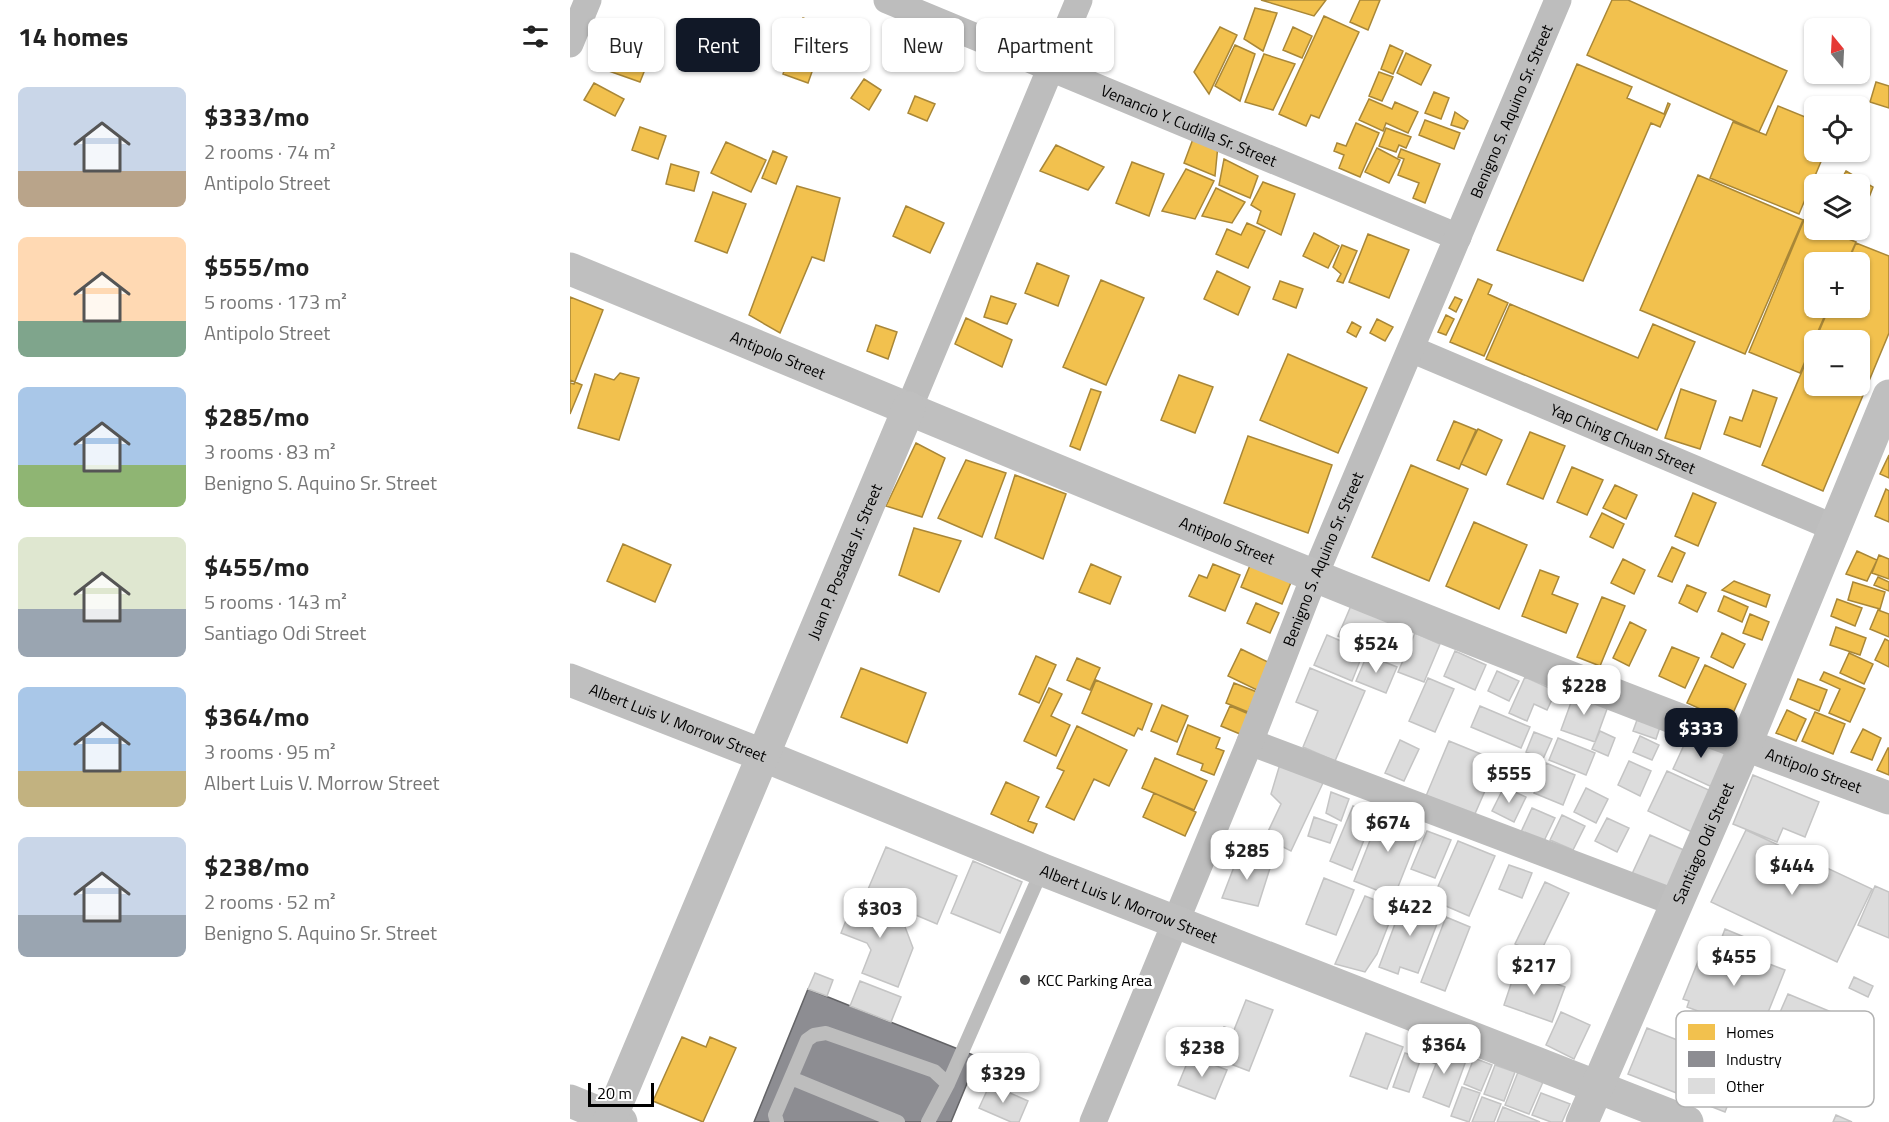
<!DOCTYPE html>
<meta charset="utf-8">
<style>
body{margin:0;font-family:"Titillium Web",sans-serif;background:#f6f6f6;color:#222;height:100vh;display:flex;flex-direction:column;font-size:22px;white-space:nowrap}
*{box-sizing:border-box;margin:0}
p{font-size:20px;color:#767676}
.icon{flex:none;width:33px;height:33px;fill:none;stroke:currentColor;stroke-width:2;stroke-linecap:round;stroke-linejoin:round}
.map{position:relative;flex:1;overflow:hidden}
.side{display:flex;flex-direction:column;background:#fff;width:570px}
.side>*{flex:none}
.top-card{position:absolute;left:18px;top:18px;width:570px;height:54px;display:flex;gap:12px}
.needle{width:39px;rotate:342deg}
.tools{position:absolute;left:1234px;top:18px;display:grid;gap:12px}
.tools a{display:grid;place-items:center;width:66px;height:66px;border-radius:9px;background:#fff;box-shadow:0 2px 4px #0004;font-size:30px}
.scale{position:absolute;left:18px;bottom:15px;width:66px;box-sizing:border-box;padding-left:6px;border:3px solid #000;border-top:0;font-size:16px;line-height:21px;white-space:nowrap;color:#000;-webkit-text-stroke:4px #fff;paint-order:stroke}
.price{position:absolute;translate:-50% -51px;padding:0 14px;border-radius:12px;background:#fff;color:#222;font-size:20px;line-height:39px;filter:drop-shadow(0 2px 3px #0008)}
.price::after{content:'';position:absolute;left:50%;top:36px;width:18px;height:14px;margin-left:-9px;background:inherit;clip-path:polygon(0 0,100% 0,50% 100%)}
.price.current{background:#111827;color:#fff}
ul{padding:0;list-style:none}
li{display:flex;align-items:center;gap:18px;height:150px;padding:0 18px}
li span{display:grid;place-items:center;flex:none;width:168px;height:120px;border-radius:9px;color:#555}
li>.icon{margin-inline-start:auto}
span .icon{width:72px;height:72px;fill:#fffc;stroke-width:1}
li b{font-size:26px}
h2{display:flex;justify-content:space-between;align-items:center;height:72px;padding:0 18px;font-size:26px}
.pill{padding:0 21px;border-radius:9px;background:#fff;box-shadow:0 2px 4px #0004;font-size:21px;line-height:54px}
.pill.current{background:#111827;color:#fff}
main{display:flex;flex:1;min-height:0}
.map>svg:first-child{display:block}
</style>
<main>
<section class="side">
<h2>14 homes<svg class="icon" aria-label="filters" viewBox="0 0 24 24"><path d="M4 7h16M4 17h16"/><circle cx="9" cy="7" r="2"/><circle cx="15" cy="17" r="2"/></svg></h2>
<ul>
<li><span style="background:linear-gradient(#c9d6e8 70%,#b9a48a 0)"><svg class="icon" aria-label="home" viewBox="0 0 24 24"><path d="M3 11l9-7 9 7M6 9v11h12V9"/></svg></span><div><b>$333/mo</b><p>2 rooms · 74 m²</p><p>Antipolo Street</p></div></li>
<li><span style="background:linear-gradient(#ffd9b3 70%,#7fa58c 0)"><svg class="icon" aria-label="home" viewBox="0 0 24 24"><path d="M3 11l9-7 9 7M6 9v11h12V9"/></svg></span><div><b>$555/mo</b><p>5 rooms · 173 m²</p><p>Antipolo Street</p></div></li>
<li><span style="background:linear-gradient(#a9c7e8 65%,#8fb573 0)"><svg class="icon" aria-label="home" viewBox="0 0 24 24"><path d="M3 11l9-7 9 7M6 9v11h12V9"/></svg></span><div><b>$285/mo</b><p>3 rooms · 83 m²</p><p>Benigno S. Aquino Sr. Street</p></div></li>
<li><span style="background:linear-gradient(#dfe7d0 60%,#9aa5b1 0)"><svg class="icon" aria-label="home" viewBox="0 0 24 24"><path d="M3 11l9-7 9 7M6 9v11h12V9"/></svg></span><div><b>$455/mo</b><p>5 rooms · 143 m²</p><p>Santiago Odi Street</p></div></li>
<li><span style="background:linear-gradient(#a9c7e8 70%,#c2b280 0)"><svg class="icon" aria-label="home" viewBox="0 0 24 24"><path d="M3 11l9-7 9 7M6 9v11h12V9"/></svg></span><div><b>$364/mo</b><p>3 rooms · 95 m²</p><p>Albert Luis V. Morrow Street</p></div></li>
<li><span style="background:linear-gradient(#c9d6e8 65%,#9aa5b1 0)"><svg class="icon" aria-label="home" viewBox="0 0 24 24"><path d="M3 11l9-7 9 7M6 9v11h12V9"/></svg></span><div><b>$238/mo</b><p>2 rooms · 52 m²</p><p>Benigno S. Aquino Sr. Street</p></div></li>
</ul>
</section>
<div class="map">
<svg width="1319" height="1122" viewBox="0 0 1319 1122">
<rect width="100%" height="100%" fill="#fff"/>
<path fill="#f2c14e" stroke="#a98737" stroke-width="1.5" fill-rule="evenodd" d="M 691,0 L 756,0 L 744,16 Z
M 790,0 L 810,0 L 798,30 L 780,22 Z
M 1042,0 L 1058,0 L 1217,71 L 1189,132 L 1017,55 Z
M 685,8 L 707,13 L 693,51 L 674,39 Z
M 754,16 L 789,32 L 749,118 L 741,115 L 736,126 L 709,114 Z
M 233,18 L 260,28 L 251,48 L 225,38 Z
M 1243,21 L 1262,28 L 1245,28 L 1245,47 L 1235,44 Z
M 55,24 L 87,36 L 78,59 L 46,46 Z
M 650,27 L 667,35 L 639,94 L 624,72 Z
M 723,27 L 742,36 L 732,58 L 713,50 Z
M 665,45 L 685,54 L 670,101 L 645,86 Z
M 820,45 L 833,51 L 823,74 L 811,69 Z
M 223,46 L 248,55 L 238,83 L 213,74 Z
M 44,49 L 78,62 L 70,82 L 36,70 Z
M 836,53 L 861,65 L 851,85 L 827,73 Z
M 694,54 L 725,64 L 703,110 L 675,102 Z
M 1007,64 L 1062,87 L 1057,98 L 1094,114 L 1098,103 L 1100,104 L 1090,127 L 1081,123 L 1013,281 L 927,250 Z
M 809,72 L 823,77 L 812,101 L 799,96 Z
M 294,79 L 311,90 L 299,110 L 281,98 Z
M 1306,82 L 1319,86 L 1319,108 L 1300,102 Z
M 24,83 L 54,99 L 45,116 L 14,100 Z
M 864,92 L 879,98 L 871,119 L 855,113 Z
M 345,96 L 365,104 L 357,121 L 338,113 Z
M 799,99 L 822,109 L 825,102 L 848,112 L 838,133 L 816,123 L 813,131 L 789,120 Z
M 1208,106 L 1245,121 L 1245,152 L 1255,152 L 1229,214 L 1140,178 L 1163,122 L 1196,135 Z
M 885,112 L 898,121 L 894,129 L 881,125 Z
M 855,120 L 890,133 L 884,149 L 849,135 Z
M 786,123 L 809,133 L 790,177 L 769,168 L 774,155 L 764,151 L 767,143 L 776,146 Z
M 70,127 L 96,136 L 88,159 L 62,150 Z
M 816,128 L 841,137 L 836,148 L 829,145 L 826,152 L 809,146 Z
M 623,139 L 648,145 L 645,176 L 614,163 Z
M 156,142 L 196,160 L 181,192 L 141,173 Z
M 486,145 L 534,167 L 518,190 L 470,171 Z
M 807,148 L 830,160 L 819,183 L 795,172 Z
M 831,149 L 870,164 L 855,203 L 843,198 L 849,183 L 828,175 L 834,159 L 828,157 Z
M 203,151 L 217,157 L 206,184 L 192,178 Z
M 654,159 L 688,176 L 680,198 L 649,185 Z
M 562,162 L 594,174 L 579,216 L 546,203 Z
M 101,164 L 129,172 L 124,191 L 96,184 Z
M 616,169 L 644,181 L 625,219 L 592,211 Z
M 1276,171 L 1303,187 L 1295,208 L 1290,205 L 1290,184 L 1269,184 Z
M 1128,175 L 1233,220 L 1175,354 L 1070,310 Z
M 693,182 L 725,194 L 711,235 L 687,223 L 691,211 L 681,205 Z
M 227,186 L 270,198 L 254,261 L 242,257 L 210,333 L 179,315 Z
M 646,188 L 675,202 L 662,223 L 632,216 Z
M 143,192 L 176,204 L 157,253 L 125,241 Z
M 336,206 L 374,223 L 360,253 L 323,236 Z
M 1290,212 L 1297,214 L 1289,234 L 1277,230 L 1290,230 Z
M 1234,220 L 1245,225 L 1245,230 L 1256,230 L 1286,242 L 1277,262 L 1245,262 L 1245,308 L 1258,308 L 1230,373 L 1179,352 Z
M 677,223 L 695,231 L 678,268 L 646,254 L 657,229 L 671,235 Z
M 744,233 L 769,246 L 758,268 L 733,256 Z
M 798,234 L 839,250 L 819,298 L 779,282 Z
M 1286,243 L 1319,256 L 1319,333 L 1253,491 L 1192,465 L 1259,308 L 1290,308 L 1290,262 L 1278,262 ZM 1245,340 L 1290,340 L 1290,386 L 1245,386 Z
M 772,245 L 787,251 L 773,283 L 767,281 L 771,274 L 763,267 Z
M 467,263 L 499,276 L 488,306 L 455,293 Z
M 647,271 L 680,287 L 668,315 L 634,299 Z
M 908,279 L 922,285 L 918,294 L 938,303 L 914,356 L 880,342 Z
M 531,280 L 574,298 L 536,385 L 493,367 Z
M 710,281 L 733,289 L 726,308 L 703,299 Z
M 421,296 L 446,304 L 437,324 L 414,317 Z
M 0,297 L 33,310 L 4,384 L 0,383 Z
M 885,297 L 892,300 L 886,312 L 879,308 Z
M 940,304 L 1068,358 L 1083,324 L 1125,342 L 1087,430 L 916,359 Z
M 876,315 L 884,319 L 876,335 L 868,332 Z
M 396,318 L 442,340 L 432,367 L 385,344 Z
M 807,319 L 823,327 L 815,341 L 800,333 Z
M 782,322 L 791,327 L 786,337 L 777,332 Z
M 306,325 L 327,332 L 318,359 L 297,351 Z
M 718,354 L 797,388 L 768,453 L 690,420 Z
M 50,373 L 69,378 L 49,440 L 8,428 L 25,374 L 44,380 Z
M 609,375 L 643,387 L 625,433 L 591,420 Z
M 0,380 L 12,385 L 0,414 Z
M 521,389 L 531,392 L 510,450 L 500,446 Z
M 1111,389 L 1146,401 L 1130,449 L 1095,438 Z
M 1183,390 L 1207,398 L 1190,447 L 1154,434 L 1160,417 L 1172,421 Z
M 884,421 L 906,430 L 889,469 L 867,460 Z
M 908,429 L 932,440 L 916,475 L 891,464 Z
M 960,432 L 995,446 L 973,499 L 937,484 Z
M 678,436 L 762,465 L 738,533 L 654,503 Z
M 346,443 L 375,458 L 352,517 L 316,506 Z
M 1319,455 L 1319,478 L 1310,474 Z
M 396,460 L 436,473 L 412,537 L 368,518 Z
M 841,465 L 898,489 L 859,581 L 802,557 Z
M 1002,467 L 1033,480 L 1017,515 L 987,502 Z
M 445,475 L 496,494 L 473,559 L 425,538 Z
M 1045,485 L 1067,495 L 1056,519 L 1033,508 Z
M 1316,489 L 1319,491 L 1319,522 L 1305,516 Z
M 1123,493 L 1146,503 L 1128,546 L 1105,536 Z
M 1032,513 L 1054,524 L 1043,548 L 1020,537 Z
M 904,522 L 957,545 L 929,609 L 876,586 Z
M 344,528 L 391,541 L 369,592 L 329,575 Z
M 53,544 L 101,565 L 85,602 L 37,581 Z
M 1102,547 L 1115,553 L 1102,582 L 1088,576 Z
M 1287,551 L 1307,560 L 1297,581 L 1276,574 Z
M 1309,555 L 1319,559 L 1319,579 L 1302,573 Z
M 1053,559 L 1075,570 L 1064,594 L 1041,583 Z
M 681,563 L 722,580 L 712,604 L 671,587 Z
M 521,564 L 551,577 L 540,604 L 509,592 Z
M 643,564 L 670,575 L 655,611 L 619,596 L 629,575 L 637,578 Z
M 970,570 L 989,577 L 982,594 L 1008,604 L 996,633 L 952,616 Z
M 1308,577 L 1319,582 L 1319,591 L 1304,585 Z
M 1164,581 L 1200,595 L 1196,607 L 1152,590 Z
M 1283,582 L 1315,592 L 1310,609 L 1278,600 Z
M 1117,585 L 1136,593 L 1127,612 L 1109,603 Z
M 1154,596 L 1178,607 L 1172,622 L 1148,611 Z
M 1032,597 L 1055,606 L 1030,666 L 1007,657 Z
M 1267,599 L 1292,608 L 1285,626 L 1261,616 Z
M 686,603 L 709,613 L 700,633 L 677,623 Z
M 1308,610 L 1319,614 L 1319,637 L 1300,629 Z
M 1180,614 L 1199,622 L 1192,640 L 1173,633 Z
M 1060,622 L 1076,630 L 1059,666 L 1043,658 Z
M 1266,627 L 1296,638 L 1290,655 L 1260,645 Z
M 1152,633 L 1175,644 L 1163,668 L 1141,657 Z
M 1315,639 L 1319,641 L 1319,667 L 1305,660 Z
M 1102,647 L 1129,658 L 1115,688 L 1089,676 Z
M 671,649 L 700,663 L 687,690 L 658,676 Z
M 1279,653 L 1303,664 L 1294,684 L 1270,673 Z
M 466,656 L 486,665 L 469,703 L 449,694 Z
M 507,658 L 530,668 L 520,690 L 497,680 Z
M 1135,665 L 1176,684 L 1159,722 L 1117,703 Z
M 291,668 L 356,693 L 337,743 L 271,717 Z
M 1254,672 L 1295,689 L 1280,722 L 1259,713 L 1270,689 L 1250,680 Z
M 1228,679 L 1257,690 L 1249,711 L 1220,699 Z
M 526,680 L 582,704 L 572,730 L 568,728 L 564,736 L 512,713 Z
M 664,683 L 687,692 L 678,712 L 656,703 Z
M 479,688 L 492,694 L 481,716 L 500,725 L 486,756 L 454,741 Z
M 592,705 L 618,716 L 607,742 L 581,731 Z
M 660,706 L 686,717 L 677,737 L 651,726 Z
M 1217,710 L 1236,719 L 1226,741 L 1206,733 Z
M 1245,712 L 1275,724 L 1263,754 L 1232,741 Z
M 618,725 L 650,738 L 646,748 L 654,751 L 644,775 L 631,770 L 633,764 L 607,754 Z
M 507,726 L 557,750 L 539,786 L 524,779 L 504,820 L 476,807 L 494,771 L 487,768 Z
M 1293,729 L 1311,738 L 1302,760 L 1281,752 Z
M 1318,748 L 1319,748 L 1319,775 L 1307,770 Z
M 585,758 L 637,781 L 624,810 L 572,788 Z
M 436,782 L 469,797 L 458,821 L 467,824 L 463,833 L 421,814 Z
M 584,793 L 626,812 L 615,836 L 573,817 Z
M 112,1037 L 136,1047 L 140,1037 L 166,1048 L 133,1122 L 83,1101 Z"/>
<path fill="#8d8d92" stroke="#636366" stroke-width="1.5" d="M 238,989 L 408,1057 L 381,1122 L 184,1122 Z"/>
<path fill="#dcdcdc" stroke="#c4c4c4" stroke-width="1.5" d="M 783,601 L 821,617 L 806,652 L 768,636 Z
M 845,633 L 870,644 L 854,682 L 828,672 Z
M 757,635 L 794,651 L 782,681 L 744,665 Z
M 885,651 L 916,665 L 905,690 L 874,676 Z
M 797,655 L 827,667 L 816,693 L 786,681 Z
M 740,668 L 795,691 L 765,761 L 733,747 L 748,711 L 726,702 Z
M 927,671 L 949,681 L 939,701 L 918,691 Z
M 955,677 L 986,691 L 977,710 L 964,704 L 957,721 L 939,713 Z
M 858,678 L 884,689 L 865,732 L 839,721 Z
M 1007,686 L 1037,709 L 1025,742 L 991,730 Z
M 910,706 L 960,727 L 951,748 L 901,727 Z
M 1067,720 L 1090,727 L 1086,739 L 1063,731 Z
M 1030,731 L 1045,738 L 1038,756 L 1022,749 Z
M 964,732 L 982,739 L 973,759 L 956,752 Z
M 1120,732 L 1160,750 L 1142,787 L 1103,769 Z
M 1070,736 L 1089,745 L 1082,760 L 1063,752 Z
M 988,738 L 1025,753 L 1016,775 L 979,760 Z
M 830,740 L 849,749 L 834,781 L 815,773 Z
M 879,741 L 928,761 L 904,816 L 856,796 Z
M 944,756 L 966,766 L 954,790 L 932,779 Z
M 1059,761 L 1081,771 L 1070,796 L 1048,785 Z
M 976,763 L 1005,775 L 993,805 L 964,793 Z
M 710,764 L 753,783 L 721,851 L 695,838 L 711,804 L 701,794 Z
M 1097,771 L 1141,791 L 1122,832 L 1078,811 Z
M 1183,775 L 1249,802 L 1235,837 L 1213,828 L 1207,842 L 1163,824 Z
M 934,787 L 956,797 L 944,822 L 922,811 Z
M 1016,788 L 1038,799 L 1026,823 L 1004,812 Z
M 761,792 L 779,799 L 771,821 L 756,813 Z
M 783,806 L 804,815 L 782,870 L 760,861 Z
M 962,808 L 985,818 L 973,843 L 951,832 Z
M 812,810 L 852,826 L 824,897 L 784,881 Z
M 992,815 L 1015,826 L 1003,850 L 980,840 Z
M 744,817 L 767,825 L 760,843 L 738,836 Z
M 1037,818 L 1059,828 L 1047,852 L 1025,841 Z
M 1176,830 L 1302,889 L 1267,962 L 1141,902 Z
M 857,831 L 881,840 L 865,878 L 841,869 Z
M 1080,835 L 1116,851 L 1098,891 L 1062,874 Z
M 888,841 L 925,856 L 899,916 L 862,900 Z
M 316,847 L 387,876 L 367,924 L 296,894 Z
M 669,854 L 701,865 L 688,906 L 652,898 Z
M 403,861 L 452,882 L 430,933 L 381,913 Z
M 939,865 L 962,873 L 952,898 L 929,889 Z
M 754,878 L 784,890 L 766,935 L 736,924 Z
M 975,882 L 999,893 L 969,955 L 945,944 Z
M 1305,886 L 1319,892 L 1319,938 L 1288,925 Z
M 286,895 L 329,911 L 343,948 L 328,987 L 292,973 L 301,950 L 297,943 L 271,933 Z
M 795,896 L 825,908 L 807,954 L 795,972 L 765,964 Z
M 835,897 L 872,911 L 848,973 L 830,967 L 828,974 L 809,967 Z
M 876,917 L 900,927 L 875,991 L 851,982 Z
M 1155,929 L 1179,939 L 1173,954 L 1215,970 L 1187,1040 L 1145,1024 L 1147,1018 L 1117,1007 L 1119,1001 L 1113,999 L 1133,949 L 1146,953 Z
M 946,969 L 995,987 L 982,1022 L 934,1005 Z
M 245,973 L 263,980 L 257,996 L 238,989 Z
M 1284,977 L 1303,986 L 1298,997 L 1279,988 Z
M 290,981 L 331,997 L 321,1022 L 280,1006 Z
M 1218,994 L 1283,1021 L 1264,1068 L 1198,1040 Z
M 676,1000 L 703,1010 L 679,1071 L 658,1063 L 662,1052 L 647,1046 L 654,1027 L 664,1030 Z
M 991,1012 L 1020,1025 L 1004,1059 L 976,1045 Z
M 1077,1028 L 1173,1066 L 1155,1112 L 1058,1074 Z
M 796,1033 L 833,1047 L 817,1089 L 780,1076 Z
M 862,1045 L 897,1058 L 879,1107 L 853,1097 L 866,1064 L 856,1060 Z
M 835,1053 L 851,1058 L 839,1092 L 823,1087 Z
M 620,1056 L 657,1070 L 645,1099 L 608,1085 Z
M 904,1058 L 922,1065 L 911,1091 L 894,1084 Z
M 925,1065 L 945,1072 L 934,1101 L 914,1094 Z
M 948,1072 L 973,1082 L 959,1114 L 935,1105 Z
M 420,1084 L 458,1101 L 449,1122 L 441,1122 L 409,1108 Z
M 892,1087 L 910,1093 L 899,1122 L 881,1116 Z
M 971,1093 L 1000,1104 L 992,1122 L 981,1122 L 962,1115 Z
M 912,1097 L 931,1104 L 924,1122 L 902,1122 Z
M 933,1107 L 970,1122 L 927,1122 Z
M 1266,1115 L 1282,1122 L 1263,1122 Z"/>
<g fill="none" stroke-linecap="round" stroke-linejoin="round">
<path stroke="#bdbdbd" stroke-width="14" d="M 221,1078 L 328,1122
M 207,1122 L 205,1115 L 237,1040 L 244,1035 L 256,1033 L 364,1071 L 378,1084
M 358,1122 L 378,1084 L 472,870"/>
<g stroke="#bdbdbd" stroke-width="27">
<path id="s1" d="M 317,0 L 888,237"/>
<path d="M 0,44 L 18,0"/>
<path id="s2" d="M 841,349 L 1265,528"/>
<path d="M 339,408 L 509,0"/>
<path d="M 680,742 L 1106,903"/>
<path id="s3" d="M 523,1122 L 680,742 L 744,577 L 988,0"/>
</g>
<g stroke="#bfbfbf" stroke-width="33">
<path id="s4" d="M 0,269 C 438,449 874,636 1319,798"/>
<path id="s5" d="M 0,680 L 192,755 L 473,870 L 1117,1122"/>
<path d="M 0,1101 L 51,1122"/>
<path id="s6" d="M 39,1122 L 339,408"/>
<path id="s7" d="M 1012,1122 L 1175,746 L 1319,396"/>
</g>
</g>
<circle fill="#595959" stroke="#fff" stroke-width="2" cx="455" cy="980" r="6"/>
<g text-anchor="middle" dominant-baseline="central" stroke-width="6" stroke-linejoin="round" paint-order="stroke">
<g font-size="16" fill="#000" stroke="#fff">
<text stroke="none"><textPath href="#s3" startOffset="1094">Benigno S. Aquino Sr. Street</textPath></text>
<text stroke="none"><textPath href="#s1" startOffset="327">Venancio Y. Cudilla Sr. Street</textPath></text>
<text stroke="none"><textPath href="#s4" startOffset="225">Antipolo Street</textPath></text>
<text stroke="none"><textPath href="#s2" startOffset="230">Yap Ching Chuan Street</textPath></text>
<text stroke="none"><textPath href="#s4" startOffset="711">Antipolo Street</textPath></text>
<text stroke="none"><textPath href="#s3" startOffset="608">Benigno S. Aquino Sr. Street</textPath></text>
<text stroke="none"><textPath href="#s6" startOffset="608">Juan P. Posadas Jr. Street</textPath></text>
<text stroke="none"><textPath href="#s5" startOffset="116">Albert Luis V. Morrow Street</textPath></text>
<text stroke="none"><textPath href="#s4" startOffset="1341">Antipolo Street</textPath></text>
<text stroke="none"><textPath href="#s7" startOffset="304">Santiago Odi Street</textPath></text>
<text stroke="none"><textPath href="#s5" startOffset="602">Albert Luis V. Morrow Street</textPath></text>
</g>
<g font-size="16" fill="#000" stroke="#fff" text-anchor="start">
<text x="467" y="980">KCC Parking Area</text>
</g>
</g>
<rect x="1106" y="1011" width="198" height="96" rx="9" fill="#fff" stroke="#b2b2b2" stroke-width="1.5"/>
<rect x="1118" y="1024" width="27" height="16" fill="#f2c14e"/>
<rect x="1118" y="1051" width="27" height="16" fill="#8d8d92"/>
<rect x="1118" y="1078" width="27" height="16" fill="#dcdcdc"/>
<g font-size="16" fill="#000">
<text x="1156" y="1038">Homes</text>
<text x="1156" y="1065">Industry</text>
<text x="1156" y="1092">Other</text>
</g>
</svg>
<div class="tools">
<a><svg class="needle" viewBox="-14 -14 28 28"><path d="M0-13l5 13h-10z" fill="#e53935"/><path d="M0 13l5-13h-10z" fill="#767676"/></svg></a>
<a><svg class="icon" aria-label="locate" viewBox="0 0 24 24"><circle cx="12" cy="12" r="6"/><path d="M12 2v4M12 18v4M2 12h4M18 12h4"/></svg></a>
<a><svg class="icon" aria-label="layers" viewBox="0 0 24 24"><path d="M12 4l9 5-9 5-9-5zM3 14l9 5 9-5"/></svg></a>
<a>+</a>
<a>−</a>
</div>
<div class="scale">20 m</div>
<b class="price" style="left:806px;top:674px">$524</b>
<b class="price" style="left:1014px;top:716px">$228</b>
<b class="price current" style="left:1131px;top:759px">$333</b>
<b class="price" style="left:939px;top:804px">$555</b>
<b class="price" style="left:818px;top:853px">$674</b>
<b class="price" style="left:677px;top:881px">$285</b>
<b class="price" style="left:1222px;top:896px">$444</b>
<b class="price" style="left:840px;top:937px">$422</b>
<b class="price" style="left:310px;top:939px">$303</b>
<b class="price" style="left:1164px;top:987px">$455</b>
<b class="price" style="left:964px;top:996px">$217</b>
<b class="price" style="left:874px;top:1075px">$364</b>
<b class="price" style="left:632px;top:1078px">$238</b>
<b class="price" style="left:433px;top:1104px">$329</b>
<div class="top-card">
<a class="pill">Buy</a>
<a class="pill current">Rent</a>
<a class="pill">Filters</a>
<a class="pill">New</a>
<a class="pill">Apartment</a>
</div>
</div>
</main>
